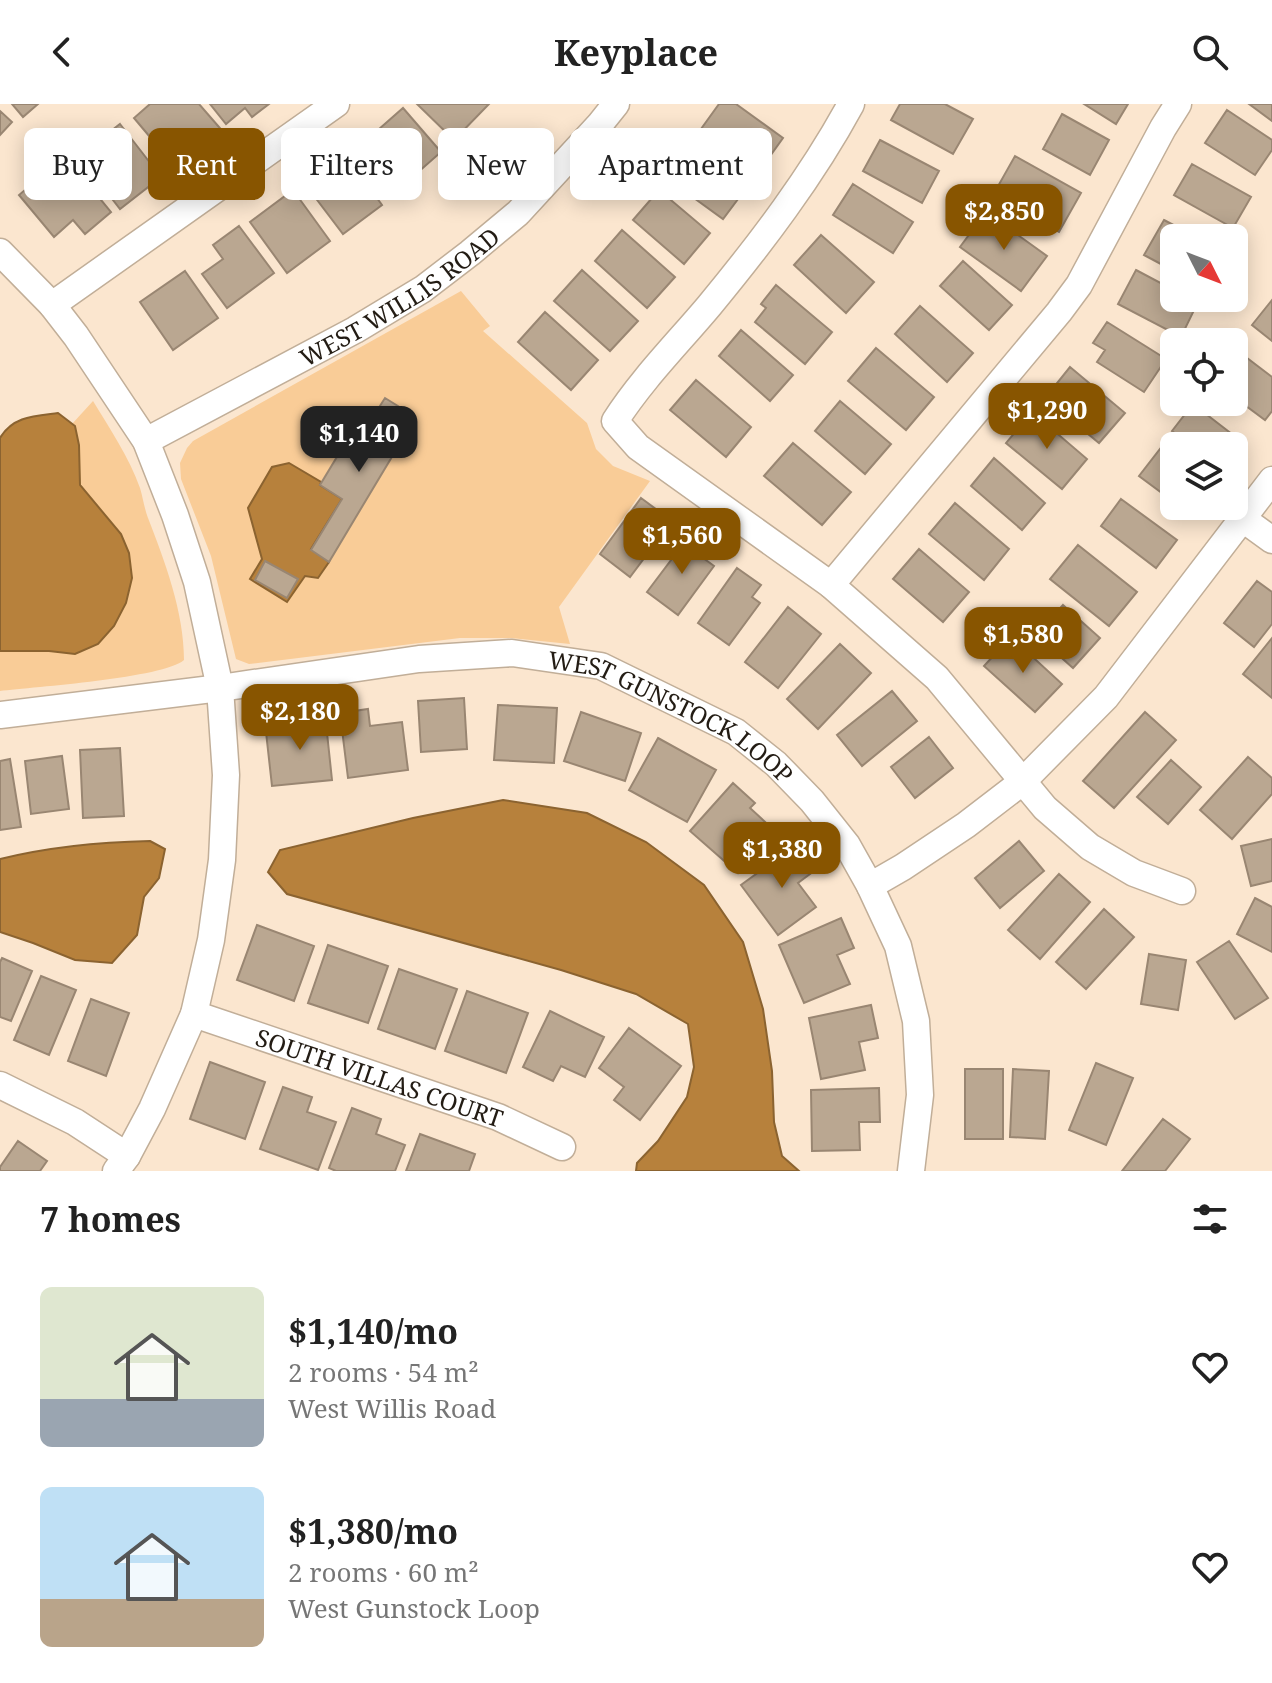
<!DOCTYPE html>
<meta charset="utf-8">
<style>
body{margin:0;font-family:"Noto Serif",serif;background:#f6f6f6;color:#222;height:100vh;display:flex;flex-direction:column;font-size:30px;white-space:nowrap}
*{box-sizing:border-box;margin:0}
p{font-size:26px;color:#767676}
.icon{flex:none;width:44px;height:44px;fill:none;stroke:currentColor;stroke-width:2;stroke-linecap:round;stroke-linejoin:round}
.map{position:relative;height:1067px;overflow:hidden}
.details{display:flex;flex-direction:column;background:#fff;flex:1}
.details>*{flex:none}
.banner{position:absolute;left:24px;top:24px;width:800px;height:72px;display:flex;gap:16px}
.needle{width:52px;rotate:132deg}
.controls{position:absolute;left:1160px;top:120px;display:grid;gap:16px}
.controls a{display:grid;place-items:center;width:88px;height:88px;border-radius:12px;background:#fff;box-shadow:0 4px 20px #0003;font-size:40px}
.price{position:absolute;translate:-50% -68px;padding:0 18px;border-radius:16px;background:#850;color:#fff;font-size:26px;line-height:52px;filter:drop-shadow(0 2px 4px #0008)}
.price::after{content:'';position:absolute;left:50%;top:48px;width:24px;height:18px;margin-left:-12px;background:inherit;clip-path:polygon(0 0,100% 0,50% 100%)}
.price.current{background:#222;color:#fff}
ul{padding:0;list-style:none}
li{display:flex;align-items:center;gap:24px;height:200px;padding:0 40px}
li span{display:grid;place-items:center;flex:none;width:224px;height:160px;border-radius:12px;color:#555}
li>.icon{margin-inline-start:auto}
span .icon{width:96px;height:96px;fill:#fffc;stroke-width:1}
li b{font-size:34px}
h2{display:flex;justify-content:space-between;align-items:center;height:96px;padding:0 40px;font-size:34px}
.chip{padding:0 28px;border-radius:12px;background:#fff;box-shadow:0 4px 20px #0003;font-size:28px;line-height:72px}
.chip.current{background:#850;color:#fff}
header{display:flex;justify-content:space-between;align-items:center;height:104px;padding:0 40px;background:#fff;font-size:36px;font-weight:700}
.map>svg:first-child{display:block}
</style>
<header><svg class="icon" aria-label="back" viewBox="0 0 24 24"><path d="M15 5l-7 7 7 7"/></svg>Keyplace<svg class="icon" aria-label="search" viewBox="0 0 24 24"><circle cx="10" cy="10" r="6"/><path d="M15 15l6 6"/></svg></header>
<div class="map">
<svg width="1272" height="1067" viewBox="0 0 1272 1067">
<rect width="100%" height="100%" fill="#fbe6cf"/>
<path fill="#f9cc97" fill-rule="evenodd" d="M 461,187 L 490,222 L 483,227 L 587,319 L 596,345 L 613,362 L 650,377 L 559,503 L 570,540 L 511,534 L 460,534 L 249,560 L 236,555 L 211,452 L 181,375 L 180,359 L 187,344 L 193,337 ZM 385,294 L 406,307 L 395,325 L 405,332 L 321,471 L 305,471 L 287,498 L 251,475 L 262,455 L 289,359 L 321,378 L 349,334 L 357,338 Z
M 93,297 C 110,325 129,353 140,384 C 143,394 144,403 148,414 C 165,458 184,508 184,556 C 164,574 34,583 0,587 L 0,547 L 49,547 L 76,550 L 98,540 L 114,522 L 121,430 L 80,381 L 79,341 L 72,320 Z"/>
<path fill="#b7813c" stroke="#8b6330" stroke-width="2" d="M 58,309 L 75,322 L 79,341 L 80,381 L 121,430 L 129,449 L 132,474 L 126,499 L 114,522 L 98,540 L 75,550 L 49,547 L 0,547 L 0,334 C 13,312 35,312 58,309 Z
M 289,359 L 321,378 L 320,381 L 342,395 L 311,445 L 329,458 L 318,474 L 305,472 L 287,498 L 250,475 L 262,455 L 248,404 L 272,363 Z
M 503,696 L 587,709 L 646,738 L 704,781 L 743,838 L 763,905 L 772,967 L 774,1018 L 782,1052 L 799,1067 L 636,1067 L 637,1059 L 658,1037 L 687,993 L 694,963 L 688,920 L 636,890 L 561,866 L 287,790 L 268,768 L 280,746 L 413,714 Z
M 150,737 L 165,745 L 159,774 L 144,793 L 137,831 L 112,859 L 75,856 L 33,839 L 0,828 L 0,755 C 49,743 99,738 150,737 Z"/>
<path fill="#baa791" stroke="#998672" stroke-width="2" d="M 12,0 L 38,0 L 23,13 Z
M 150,0 L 199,0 L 225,30 L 197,53 L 189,43 L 171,58 L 134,14 Z
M 210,0 L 269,0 L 252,13 L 245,4 L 226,20 Z
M 417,0 L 489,0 L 454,36 Z
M 719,0 L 736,0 L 783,34 L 760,66 L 701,25 Z
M 900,0 L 945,0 L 973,15 L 953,50 L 891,16 Z
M 1084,0 L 1128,0 L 1116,20 Z
M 1249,0 L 1272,0 L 1272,17 Z
M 403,4 L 441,48 L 400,84 L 362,40 Z
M 1227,6 L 1272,36 L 1272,46 L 1255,71 L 1205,39 Z
M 0,7 L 12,18 L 0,31 Z
M 1062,10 L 1109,36 L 1090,71 L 1043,45 Z
M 120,20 L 161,73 L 120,105 L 79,52 Z
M 880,36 L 939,67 L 922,99 L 863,67 Z
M 345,50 L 382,101 L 343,130 L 305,80 Z
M 65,52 L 111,108 L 85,130 L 73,116 L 54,133 L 19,91 Z
M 1015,52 L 1081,89 L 1059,128 L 993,91 Z
M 707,54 L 747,83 L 723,115 L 683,86 Z
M 1192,60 L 1251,93 L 1233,124 L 1174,91 Z
M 853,80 L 913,118 L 893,149 L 833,111 Z
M 293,86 L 330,137 L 287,169 L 250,118 Z
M 659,86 L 710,129 L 684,160 L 633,116 Z
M 986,108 L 1047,152 L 1021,187 L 960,143 Z
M 1164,116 L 1198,134 L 1174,134 L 1174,167 L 1144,151 Z
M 239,122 L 274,169 L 227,204 L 202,170 L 223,155 L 213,141 Z
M 622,126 L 675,173 L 647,204 L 595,157 Z
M 821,131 L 874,178 L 846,209 L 794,161 Z
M 963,157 L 1012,201 L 989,226 L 940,182 Z
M 582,166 L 638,217 L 610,247 L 554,197 Z
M 1136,166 L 1174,186 L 1174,194 L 1190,194 L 1198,198 L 1181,233 L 1118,200 Z
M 185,167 L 218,214 L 173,246 L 140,198 Z
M 776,181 L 832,228 L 805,260 L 755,218 L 766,204 L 761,200 Z
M 1272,196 L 1272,237 L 1252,221 Z
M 920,202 L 973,249 L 947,278 L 895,230 Z
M 545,208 L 598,256 L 571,286 L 518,238 Z
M 1107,218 L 1166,255 L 1144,288 L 1097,258 L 1105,246 L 1093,239 Z
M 741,226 L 793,271 L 770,297 L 719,252 Z
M 876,244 L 934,293 L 906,326 L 848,277 Z
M 1234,244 L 1272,273 L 1272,307 L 1265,316 L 1234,293 Z
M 1070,263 L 1125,309 L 1099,339 L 1045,294 Z
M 696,276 L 751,323 L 726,353 L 670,306 Z
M 385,294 L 406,307 L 395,325 L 405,331 L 329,458 L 311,446 L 342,395 L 320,381 L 349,333 L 357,338 Z
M 840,297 L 891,340 L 865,370 L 815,327 Z
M 1193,300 L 1246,341 L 1234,357 L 1234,342 L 1191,342 L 1172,327 Z
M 1032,308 L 1087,355 L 1062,385 L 1006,339 Z
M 793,339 L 851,388 L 822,421 L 764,372 Z
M 1160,345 L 1174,356 L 1174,398 L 1139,372 Z
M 994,354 L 1045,399 L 1022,426 L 971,382 Z
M 641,394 L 672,417 L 630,473 L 600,450 Z
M 1121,395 L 1177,436 L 1156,464 L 1101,422 Z
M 955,399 L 1009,445 L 984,476 L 929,430 Z
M 1179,402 L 1201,402 L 1193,412 Z
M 690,431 L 705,442 L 699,451 L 714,462 L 678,511 L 647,488 Z
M 1078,441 L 1137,488 L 1109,522 L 1050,475 Z
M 919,445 L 969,488 L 943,518 L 893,475 Z
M 265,457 L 298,475 L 287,494 L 255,476 Z
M 737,464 L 761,481 L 752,493 L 760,499 L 729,541 L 698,519 Z
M 1257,477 L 1272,488 L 1272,520 L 1254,543 L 1224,519 Z
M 1063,501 L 1100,534 L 1073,564 L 1036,531 Z
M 788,503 L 821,530 L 778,584 L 745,558 Z
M 1011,533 L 1062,580 L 1035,608 L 984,562 Z
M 1272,534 L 1272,594 L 1243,570 Z
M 840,540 L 871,569 L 818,625 L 787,595 Z
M 892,587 L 917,617 L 862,662 L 837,631 Z
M 464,594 L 467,645 L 421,648 L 418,597 Z
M 498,601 L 557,604 L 554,659 L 494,656 Z
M 368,605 L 370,622 L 402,618 L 408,666 L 348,674 L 340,609 Z
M 581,608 L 641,629 L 625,677 L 564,657 Z
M 1145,608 L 1176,636 L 1114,704 L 1083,677 Z
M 325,610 L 332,676 L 272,682 L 266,628 L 294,625 L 293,614 Z
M 929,633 L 953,664 L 915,694 L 891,663 Z
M 658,634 L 716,666 L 687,718 L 629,686 Z
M 120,644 L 124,712 L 83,714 L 80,646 Z
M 62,652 L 69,705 L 31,710 L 25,657 Z
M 1248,653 L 1272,674 L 1272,690 L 1232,735 L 1200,706 Z
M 10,655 L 21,723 L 0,726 L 0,657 Z
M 1171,656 L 1201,683 L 1168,720 L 1137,693 Z
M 733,679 L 755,699 L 750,704 L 775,727 L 738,769 L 690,727 Z
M 1272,735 L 1272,777 L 1251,782 L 1241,742 Z
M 1019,737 L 1044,767 L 1000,804 L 975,774 Z
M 796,741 L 814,767 L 798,779 L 816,803 L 778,831 L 741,781 Z
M 1059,770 L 1090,798 L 1040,855 L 1008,826 Z
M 1255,794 L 1272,803 L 1272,848 L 1237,830 Z
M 1104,805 L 1134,833 L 1086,885 L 1056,858 Z
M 841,814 L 854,844 L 837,851 L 850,880 L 804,899 L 779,841 Z
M 257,821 L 314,842 L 294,897 L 237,876 Z
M 1229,837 L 1268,894 L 1235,915 L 1197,858 Z
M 328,841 L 388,862 L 368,919 L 308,899 Z
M 1149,850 L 1186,856 L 1178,906 L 1141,900 Z
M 2,854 L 32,867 L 11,917 L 0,913 L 0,858 Z
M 399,865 L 457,885 L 435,945 L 378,925 Z
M 41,872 L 76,886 L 49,951 L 14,936 Z
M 467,887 L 528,909 L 506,969 L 445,947 Z
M 91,895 L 129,909 L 106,972 L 68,957 Z
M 871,901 L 878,934 L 859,938 L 865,966 L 821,975 L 809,914 Z
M 550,907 L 604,933 L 585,973 L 561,962 L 553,977 L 523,963 Z
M 629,924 L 681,962 L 640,1016 L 614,996 L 624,983 L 599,964 Z
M 210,958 L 265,978 L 245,1035 L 190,1015 Z
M 1096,959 L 1133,974 L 1106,1041 L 1069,1026 Z
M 965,965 L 1003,965 L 1003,1035 L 965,1035 Z
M 1013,965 L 1049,967 L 1045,1035 L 1010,1033 Z
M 283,983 L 312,993 L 307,1008 L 336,1018 L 318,1066 L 260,1045 Z
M 879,984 L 880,1018 L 859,1018 L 860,1046 L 812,1047 L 811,986 Z
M 352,1004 L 381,1015 L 376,1030 L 405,1041 L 395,1067 L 336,1067 L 329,1064 Z
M 1163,1015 L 1190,1035 L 1165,1067 L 1122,1067 Z
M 420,1030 L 475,1050 L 469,1067 L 406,1067 Z
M 18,1037 L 47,1057 L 40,1067 L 0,1067 L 0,1063 Z"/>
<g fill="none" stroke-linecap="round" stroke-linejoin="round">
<g stroke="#c1ae98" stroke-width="29">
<g id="minor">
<path d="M 851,0 C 812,72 761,139 709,202 C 677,240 642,275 615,317 L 638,343 L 831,481 L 937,574 L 1045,704 L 1090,743 L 1134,769 L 1182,787"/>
<path d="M 0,148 L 52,201 L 76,232 L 146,337 L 175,411 L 197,478 L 220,584 L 226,671 L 222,756 L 211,836 L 194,910 L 152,1005 L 127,1052 L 116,1067"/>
<path d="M 52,201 L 336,0"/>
<path id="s1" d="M 146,337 L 355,226 L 423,185 L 470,149 L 518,109 L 600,20 L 616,0"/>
<path d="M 1243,415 L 1272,436"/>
<path d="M 831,481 L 1059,208 L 1079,181 L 1163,24 L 1178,0"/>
<path id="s2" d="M 0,611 L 220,584 L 419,555 L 512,549 L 601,562 L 736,628 L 776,660 L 812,697 L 847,741 L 870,782 L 898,842 L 916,917 L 920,991 L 911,1067"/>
<path d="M 870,782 L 903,763 L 966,721 L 1022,678 L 1106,593 L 1272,376"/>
<path id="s3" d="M 194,910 L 498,1013 L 562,1043"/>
<path d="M 0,981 L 75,1018 L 127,1052"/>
</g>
</g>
<use href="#minor" stroke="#fff" stroke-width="26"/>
</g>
<g text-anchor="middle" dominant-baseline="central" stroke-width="8" stroke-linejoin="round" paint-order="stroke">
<g font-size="24" fill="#231c14" stroke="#fff">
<text stroke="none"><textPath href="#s1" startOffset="292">WEST WILLIS ROAD</textPath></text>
<text stroke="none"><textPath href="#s2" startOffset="690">WEST GUNSTOCK LOOP</textPath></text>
<text stroke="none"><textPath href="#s3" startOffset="196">SOUTH VILLAS COURT</textPath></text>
</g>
</g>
</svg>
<div class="controls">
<a><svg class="needle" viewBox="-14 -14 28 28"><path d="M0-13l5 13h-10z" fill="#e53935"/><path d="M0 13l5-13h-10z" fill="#767676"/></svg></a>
<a><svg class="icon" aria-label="locate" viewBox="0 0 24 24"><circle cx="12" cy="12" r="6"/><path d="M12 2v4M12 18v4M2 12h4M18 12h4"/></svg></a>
<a><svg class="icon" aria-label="layers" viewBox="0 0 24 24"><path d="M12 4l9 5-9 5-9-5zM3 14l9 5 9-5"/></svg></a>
</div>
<b class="price" style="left:1004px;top:148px">$2,850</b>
<b class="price" style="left:1047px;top:347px">$1,290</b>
<b class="price current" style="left:359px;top:370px">$1,140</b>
<b class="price" style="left:682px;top:472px">$1,560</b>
<b class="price" style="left:1023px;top:571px">$1,580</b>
<b class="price" style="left:300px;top:648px">$2,180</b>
<b class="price" style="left:782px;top:786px">$1,380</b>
<div class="banner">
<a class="chip">Buy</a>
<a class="chip current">Rent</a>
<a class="chip">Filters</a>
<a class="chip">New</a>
<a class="chip">Apartment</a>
</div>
</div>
<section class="details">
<h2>7 homes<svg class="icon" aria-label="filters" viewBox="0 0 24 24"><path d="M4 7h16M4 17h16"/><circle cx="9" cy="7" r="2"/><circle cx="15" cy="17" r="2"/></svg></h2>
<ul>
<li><span style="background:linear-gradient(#dfe7d0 70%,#9aa5b1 0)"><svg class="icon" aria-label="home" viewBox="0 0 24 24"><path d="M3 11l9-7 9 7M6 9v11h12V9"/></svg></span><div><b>$1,140/mo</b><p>2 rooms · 54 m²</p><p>West Willis Road</p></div><svg class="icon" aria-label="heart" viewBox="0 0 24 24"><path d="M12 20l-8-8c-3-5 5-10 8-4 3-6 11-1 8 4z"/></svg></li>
<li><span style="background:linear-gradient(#bfe0f5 70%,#b9a48a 0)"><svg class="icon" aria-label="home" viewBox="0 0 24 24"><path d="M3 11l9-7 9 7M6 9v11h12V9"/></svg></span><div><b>$1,380/mo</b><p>2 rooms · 60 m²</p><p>West Gunstock Loop</p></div><svg class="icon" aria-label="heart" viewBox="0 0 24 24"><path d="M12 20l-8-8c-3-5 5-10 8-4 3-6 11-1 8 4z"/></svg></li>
</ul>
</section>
